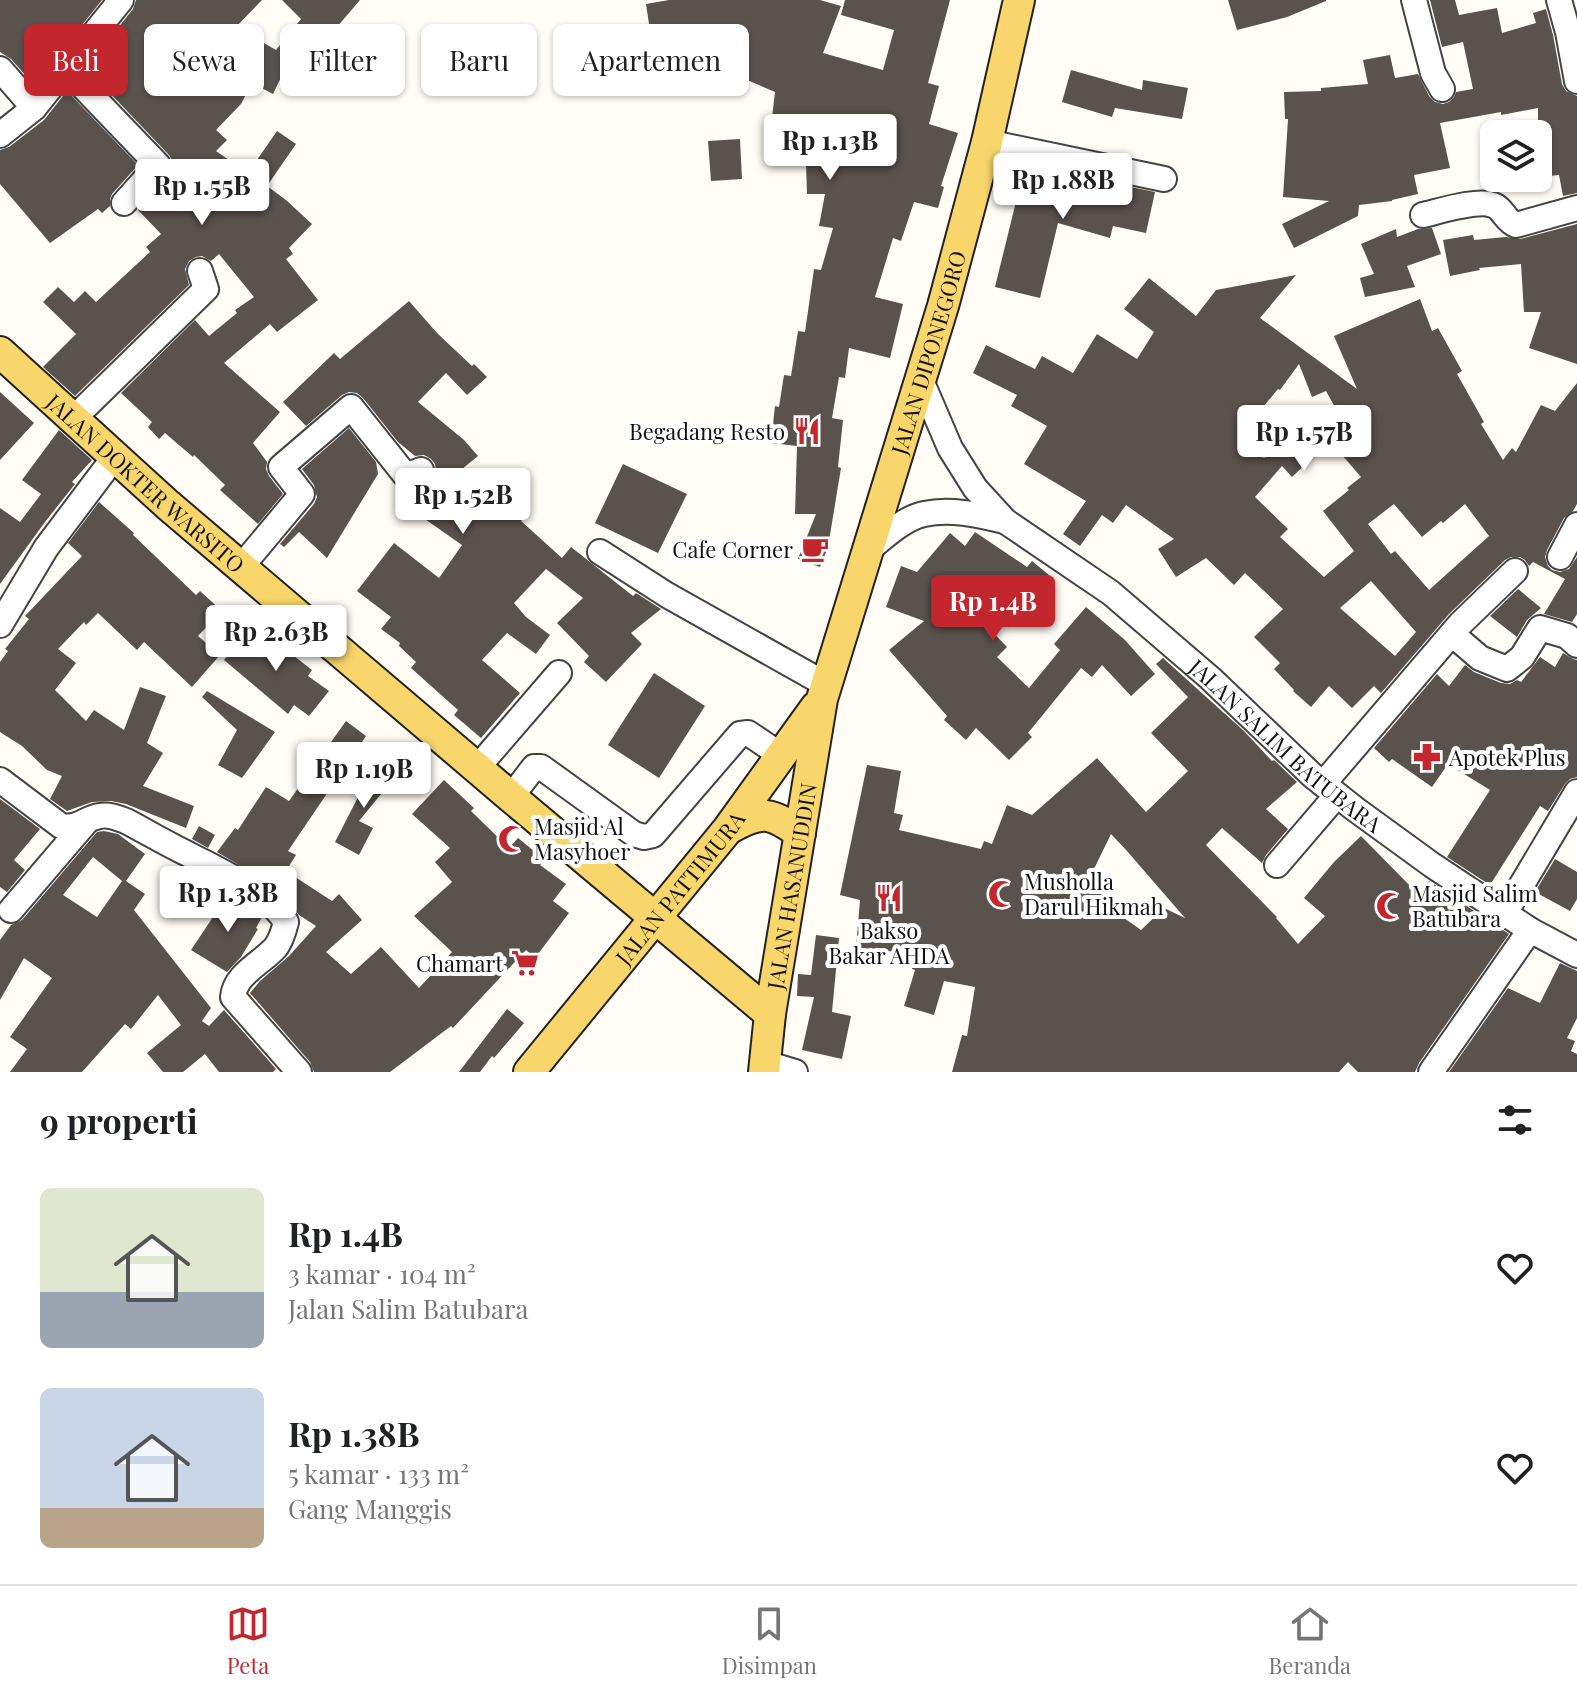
<!DOCTYPE html>
<html lang="id">
<meta charset="utf-8">
<style>
body{margin:0;font-family:"Playfair Display",serif;background:#f6f6f6;color:#202124;height:100vh;display:flex;flex-direction:column;font-size:30px;white-space:nowrap}
*{box-sizing:border-box;margin:0}
p{font-size:26px;color:#757577}
.icon{flex:none;width:44px;height:44px;fill:none;stroke:currentColor;stroke-width:2;stroke-linecap:round;stroke-linejoin:round}
.map{position:relative;height:1072px;overflow:hidden}
.sheet{display:flex;flex-direction:column;background:#fff;flex:1}
.sheet>*{flex:none}
.guide{position:absolute;left:24px;top:24px;width:800px;height:72px;display:flex;gap:16px}
.fabs{position:absolute;left:1480px;top:120px;display:grid;gap:16px}
.fabs a{display:grid;place-items:center;width:72px;height:72px;border-radius:12px;background:#fff;box-shadow:0 2px 6px #0004;font-size:40px}
.price{position:absolute;translate:-50% -68px;padding:0 18px;border-radius:8px;background:#fff;color:#222;font-size:26px;line-height:52px;filter:drop-shadow(0 2px 4px #0008)}
.price::after{content:'';position:absolute;left:50%;top:48px;width:24px;height:18px;margin-left:-12px;background:inherit;clip-path:polygon(0 0,100% 0,50% 100%)}
.price.on{background:#c4262e;color:#fff}
ul{padding:0;list-style:none}
li{display:flex;align-items:center;gap:24px;height:200px;padding:0 40px}
li span{display:grid;place-items:center;flex:none;width:224px;height:160px;border-radius:12px;color:#555}
li>.icon{margin-inline-start:auto}
span .icon{width:96px;height:96px;fill:#fffc;stroke-width:1}
li b{font-size:34px}
h2{display:flex;justify-content:space-between;align-items:center;height:96px;padding:0 40px;font-size:34px}
.tag{padding:0 28px;border-radius:12px;background:#fff;box-shadow:0 2px 6px #0004;font-size:28px;line-height:72px}
.tag.on{background:#c4262e;color:#fff}
.dock{display:flex;justify-content:space-around;align-items:center;height:112px;border-top:2px solid #e0e0e0;background:#fff;font-size:22px;color:#757577}
.dock a{display:grid;justify-items:center;gap:4px}
.dock .on{color:#c4262e}
.map>svg:first-child{display:block}
</style>
<div class="map">
<svg width="1577" height="1072" viewBox="0 0 1577 1072">
<rect width="100%" height="100%" fill="#fffdf5"/>
<path fill="#5a524d" fill-rule="evenodd" d="M 0,0 L 102,0 L 34,85 L 11,59 L 0,52 Z
M 136,0 L 262,0 L 236,27 L 276,50 L 301,19 L 282,0 L 360,0 L 325,41 L 332,48 L 317,62 L 328,72 L 313,89 L 287,65 L 273,94 L 252,83 L 241,104 L 216,130 L 227,140 L 216,151 L 248,173 L 277,131 L 296,144 L 267,186 L 286,200 L 312,224 L 289,248 L 293,254 L 286,259 L 318,300 L 277,332 L 270,324 L 224,363 L 280,412 L 253,443 L 267,462 L 266,469 L 269,476 L 283,494 L 258,524 L 220,490 L 225,485 L 194,455 L 193,457 L 165,433 L 159,439 L 148,427 L 152,422 L 121,393 L 195,320 L 209,336 L 237,313 L 235,310 L 254,297 L 219,254 L 211,261 L 202,256 L 196,257 L 189,261 L 185,269 L 189,285 L 75,396 L 43,367 L 76,334 L 43,302 L 58,287 L 74,302 L 85,291 L 96,302 L 150,252 L 146,247 L 161,234 L 138,210 L 169,175 L 173,168 L 172,160 L 169,155 L 86,68 L 133,9 Z
M 669,0 L 820,0 L 841,6 L 823,53 L 883,70 L 894,30 L 841,15 L 845,0 L 950,0 L 928,83 L 939,86 L 929,124 L 958,133 L 941,186 L 944,187 L 938,208 L 914,202 L 901,241 L 893,238 L 875,297 L 903,304 L 890,358 L 849,348 L 845,378 L 839,377 L 832,418 L 843,420 L 838,467 L 841,468 L 828,547 L 820,567 L 798,559 L 816,514 L 795,514 L 797,446 L 771,443 L 775,406 L 779,407 L 784,375 L 791,376 L 798,331 L 805,332 L 814,269 L 821,270 L 833,228 L 819,226 L 825,194 L 807,194 L 806,163 L 780,159 L 785,128 L 771,126 L 775,92 L 740,77 L 738,84 L 683,63 L 659,71 L 649,45 L 652,44 L 646,4 Z
M 1228,0 L 1326,0 L 1326,1 L 1287,17 L 1237,30 Z
M 1430,0 L 1455,0 L 1459,15 L 1497,8 L 1502,33 L 1536,23 L 1533,13 L 1546,9 L 1553,35 L 1562,84 L 1566,91 L 1577,96 L 1577,193 L 1563,196 L 1559,175 L 1538,177 L 1538,108 L 1501,115 L 1501,112 L 1440,123 L 1450,168 L 1414,175 L 1418,194 L 1392,200 L 1392,201 L 1359,205 L 1358,216 L 1294,248 L 1282,224 L 1329,201 L 1283,197 L 1288,119 L 1285,119 L 1284,92 L 1321,91 L 1321,88 L 1368,84 L 1363,60 L 1390,55 L 1395,78 L 1418,74 L 1429,96 L 1435,102 L 1443,104 L 1449,102 L 1454,97 L 1456,92 L 1473,89 L 1463,42 L 1442,47 Z
M 1071,70 L 1142,90 L 1143,80 L 1188,88 L 1182,119 L 1115,108 L 1112,117 L 1062,102 Z
M 67,91 L 138,165 L 112,194 L 110,199 L 110,206 L 102,213 L 98,209 L 50,243 L 0,184 L 0,150 L 9,147 L 44,120 Z
M 740,139 L 742,179 L 711,181 L 708,141 Z
M 1025,165 L 1155,192 L 1146,233 L 1113,226 L 1110,238 L 1058,223 L 1040,298 L 995,287 Z
M 1577,224 L 1577,364 L 1529,348 L 1541,312 L 1524,312 L 1521,264 L 1479,268 L 1480,270 L 1450,276 L 1443,240 L 1473,235 L 1474,240 L 1506,237 L 1520,239 Z
M 1432,228 L 1441,254 L 1407,266 L 1415,287 L 1365,297 L 1360,278 L 1374,274 L 1361,244 L 1396,229 L 1397,237 L 1418,229 Z
M 1296,275 L 1260,318 L 1357,389 L 1334,336 L 1420,299 L 1432,331 L 1438,328 L 1462,371 L 1457,374 L 1484,422 L 1481,424 L 1503,460 L 1512,448 L 1516,452 L 1541,405 L 1555,411 L 1577,383 L 1577,504 L 1573,511 L 1564,518 L 1547,550 L 1545,557 L 1548,566 L 1552,570 L 1560,572 L 1569,569 L 1577,557 L 1577,614 L 1572,622 L 1544,614 L 1565,579 L 1533,562 L 1529,566 L 1525,560 L 1520,557 L 1511,557 L 1505,560 L 1449,614 L 1381,693 L 1374,686 L 1352,708 L 1329,686 L 1311,707 L 1293,691 L 1294,690 L 1274,669 L 1280,663 L 1254,637 L 1283,609 L 1245,573 L 1234,585 L 1206,558 L 1176,577 L 1158,549 L 1174,539 L 1126,505 L 1113,523 L 1102,515 L 1080,546 L 1063,534 L 1086,501 L 1024,464 L 1047,426 L 1011,406 L 1017,395 L 973,373 L 986,345 L 1035,369 L 1042,356 L 1073,373 L 1097,334 L 1137,359 L 1154,332 L 1124,309 L 1149,278 L 1196,316 L 1216,290 ZM 1299,364 L 1312,397 L 1326,391 L 1351,436 L 1336,448 L 1361,477 L 1347,488 L 1349,490 L 1323,511 L 1354,551 L 1324,577 L 1280,537 L 1288,529 L 1255,497 L 1282,466 L 1292,477 L 1313,457 L 1291,433 L 1264,458 L 1239,436 L 1278,389 L 1280,390 ZM 1394,504 L 1422,537 L 1441,521 L 1443,523 L 1465,504 L 1489,536 L 1429,590 L 1395,551 L 1391,554 L 1368,524 ZM 1371,581 L 1416,632 L 1395,656 L 1340,608 Z
M 409,301 L 437,333 L 472,366 L 474,364 L 487,377 L 467,395 L 446,373 L 418,402 L 464,440 L 478,456 L 446,482 L 493,515 L 508,497 L 528,513 L 521,521 L 562,558 L 571,547 L 633,596 L 636,593 L 661,609 L 631,633 L 642,644 L 606,682 L 584,662 L 589,656 L 557,623 L 583,598 L 546,569 L 514,603 L 526,617 L 550,635 L 536,654 L 507,633 L 482,660 L 520,693 L 481,738 L 454,715 L 458,710 L 411,668 L 416,662 L 399,646 L 400,643 L 381,629 L 391,617 L 357,591 L 394,543 L 439,578 L 462,545 L 412,510 L 406,514 L 402,511 L 419,487 L 433,479 L 436,471 L 435,464 L 431,459 L 424,455 L 415,456 L 398,442 L 363,398 L 357,393 L 349,392 L 342,395 L 306,426 L 283,402 L 334,353 L 340,359 Z
M 0,392 L 34,423 L 0,460 Z
M 349,428 L 376,462 L 378,474 L 327,558 L 299,532 L 284,547 L 280,544 L 314,504 L 317,497 L 314,485 L 302,469 Z
M 59,430 L 92,460 L 72,482 L 75,484 L 45,522 L 0,584 L 0,508 L 20,522 L 41,494 L 22,480 Z
M 623,464 L 687,494 L 658,553 L 595,523 Z
M 99,502 L 134,533 L 133,535 L 196,595 L 200,591 L 222,611 L 198,636 L 220,655 L 192,687 L 144,642 L 137,650 L 98,613 L 86,625 L 84,622 L 58,649 L 76,663 L 55,690 L 86,721 L 94,710 L 124,730 L 140,687 L 166,696 L 147,743 L 163,753 L 143,786 L 194,806 L 186,828 L 126,804 L 111,801 L 92,802 L 67,811 L 50,799 L 62,776 L 47,770 L 22,746 L 0,732 L 0,662 L 8,651 L 5,649 L 29,619 L 25,616 L 82,556 L 68,543 Z
M 975,532 L 1027,567 L 1032,561 L 1049,575 L 1020,610 L 1000,593 L 981,620 L 1007,647 L 997,657 L 1029,688 L 1060,650 L 1054,644 L 1086,607 L 1125,640 L 1155,674 L 1131,696 L 1102,665 L 1092,677 L 1081,668 L 1028,733 L 1032,737 L 1009,760 L 976,728 L 966,740 L 944,720 L 947,716 L 889,650 L 924,621 L 886,607 L 901,566 L 917,572 L 950,533 L 965,546 Z
M 1518,589 L 1541,608 L 1527,620 L 1517,637 L 1490,616 Z
M 251,628 L 258,628 L 312,670 L 308,676 L 329,691 L 309,716 L 294,705 L 288,714 L 224,660 Z
M 1563,653 L 1573,659 L 1577,660 L 1577,777 L 1570,779 L 1565,784 L 1548,811 L 1540,806 L 1490,885 L 1447,857 L 1490,790 L 1448,764 L 1432,787 L 1392,759 L 1389,762 L 1374,748 L 1437,674 L 1449,686 L 1465,665 L 1474,672 L 1501,683 L 1510,684 L 1517,680 L 1521,682 L 1540,657 L 1555,667 Z
M 1163,658 L 1244,731 L 1272,761 L 1274,760 L 1297,782 L 1266,809 L 1288,829 L 1266,855 L 1262,863 L 1222,828 L 1206,845 L 1277,917 L 1276,918 L 1298,944 L 1325,916 L 1304,898 L 1334,862 L 1361,836 L 1421,897 L 1429,881 L 1509,934 L 1419,1063 L 1415,1072 L 1358,1072 L 1348,1062 L 1339,1072 L 952,1072 L 962,1035 L 967,1036 L 975,987 L 944,981 L 934,1015 L 904,1006 L 915,970 L 912,969 L 915,953 L 856,949 L 860,900 L 840,895 L 867,765 L 901,771 L 894,813 L 903,815 L 899,830 L 981,849 L 984,841 L 992,844 L 1007,805 L 1032,815 L 1097,758 L 1146,812 L 1188,771 L 1151,733 L 1188,697 L 1156,664 ZM 1111,834 L 1127,851 L 1185,918 L 1164,908 L 1141,930 L 1117,913 L 1119,908 L 1103,899 L 1112,881 L 1093,871 Z
M 654,673 L 705,706 L 659,778 L 608,745 Z
M 207,691 L 275,732 L 242,778 L 218,765 L 237,730 L 202,697 Z
M 346,721 L 366,736 L 288,851 L 296,855 L 286,871 L 332,901 L 339,894 L 362,920 L 326,952 L 351,974 L 381,947 L 419,988 L 452,952 L 414,916 L 452,882 L 435,862 L 450,848 L 412,814 L 444,780 L 474,808 L 471,811 L 509,848 L 518,838 L 545,860 L 540,865 L 566,884 L 553,901 L 569,913 L 535,958 L 526,950 L 453,1028 L 451,1026 L 390,1072 L 314,1072 L 310,1062 L 250,993 L 260,981 L 289,956 L 316,926 L 299,915 L 288,900 L 264,880 L 217,852 L 235,828 L 238,830 L 266,787 L 289,801 Z
M 376,762 L 395,777 L 359,821 L 373,828 L 359,855 L 335,842 Z
M 0,799 L 40,829 L 14,860 L 25,870 L 7,892 L 0,887 Z
M 199,826 L 215,835 L 208,848 L 192,839 Z
M 104,831 L 118,834 L 145,854 L 126,881 L 145,894 L 134,910 L 211,1008 L 202,1021 L 209,1026 L 224,1010 L 276,1069 L 273,1072 L 219,1072 L 205,1054 L 183,1072 L 163,1072 L 147,1053 L 181,1025 L 158,995 L 131,1029 L 125,1024 L 82,1072 L 10,1072 L 27,1049 L 10,1037 L 52,978 L 24,958 L 0,1000 L 0,940 L 11,925 L 22,920 L 97,832 ZM 93,857 L 122,881 L 97,917 L 63,895 Z
M 1555,859 L 1577,872 L 1577,899 L 1570,911 L 1535,892 Z
M 229,893 L 262,917 L 256,928 L 258,929 L 241,957 L 227,972 L 191,950 Z
M 816,935 L 839,938 L 832,1012 L 851,1016 L 842,1059 L 802,1050 L 814,997 L 797,996 L 798,974 L 811,975 Z
M 1560,963 L 1577,971 L 1577,1018 L 1567,1038 L 1575,1041 L 1571,1051 L 1577,1054 L 1577,1072 L 1449,1072 L 1508,988 L 1540,1003 Z
M 507,1009 L 524,1023 L 494,1058 L 492,1056 L 480,1072 L 459,1072 Z"/>
<g fill="none" stroke-linecap="round" stroke-linejoin="round">
<g stroke="#444" stroke-width="28">
<g id="minor">
<path d="M 1414,0 L 1433,73 L 1442,89"/>
<path d="M 1559,0 L 1568,32 L 1577,81"/>
<path d="M 65,68 L 158,165 L 124,203"/>
<path d="M 0,69 L 34,108"/>
<path d="M 0,135 L 34,108 L 121,0"/>
<path d="M 987,142 L 1164,179"/>
<path d="M 1423,215 C 1440,211 1478,199 1493,205 C 1503,208 1505,221 1516,225 L 1577,208"/>
<path id="s1" d="M 920,378 L 950,448 L 975,488 L 1005,521 L 1111,593 L 1210,678 L 1313,776 L 1355,809 L 1432,865 L 1530,930 L 1577,955"/>
<path d="M 74,418 L 206,289 L 200,271"/>
<path d="M 867,551 C 883,538 904,518 924,514 C 951,508 979,515 1005,521"/>
<path d="M 600,552 L 667,595 L 827,685"/>
<path d="M 1560,557 L 1577,525"/>
<path d="M 241,567 L 302,494 L 281,467 L 351,407 L 406,476 L 421,470"/>
<path d="M 0,625 L 46,548 L 116,455"/>
<path d="M 1452,634 L 1480,658 L 1507,669 L 1522,657 L 1540,628 L 1567,636 L 1577,645"/>
<path d="M 477,768 L 559,673"/>
<path d="M 0,780 L 61,826 C 79,829 85,818 100,816 C 108,814 118,818 126,821 C 147,832 167,844 188,854 C 218,870 268,892 286,922 C 284,930 281,940 276,947 C 262,963 235,974 233,997 L 299,1072"/>
<path d="M 1323,784 L 1460,624 L 1515,571"/>
<path d="M 511,797 L 534,767 L 541,767 L 634,834 L 644,837 L 653,835 L 740,734 L 748,733 L 782,756"/>
<path d="M 1277,865 L 1337,795"/>
<path d="M 11,910 L 87,821"/>
<path d="M 1505,913 L 1577,792"/>
<path d="M 765,1063 L 795,1072"/>
<path d="M 1431,1072 L 1530,930"/>
</g>
</g>
<g stroke="#222" stroke-width="34">
<g id="major">
<path id="s2" d="M 0,352 L 168,505 L 511,797 L 770,1014"/>
<path d="M 730,828 C 762,810 770,812 800,833"/>
<path id="s3" d="M 529,1072 L 728,829 L 816,707"/>
<path id="s4" d="M 764,1072 L 770,1014 L 822,699 L 943,306 L 987,142 L 1019,0"/>
</g>
</g>
<use href="#minor" stroke="#fff" stroke-width="24"/>
<use href="#major" stroke="#f9d66b" stroke-width="30"/>
</g>
<defs>
<g id="restaurant-bare" transform="scale(2.16)"><path d="M-5-6h1v4h1v-4h1v4h1v-4h1v5L-1.5 .5V6h-2V.5L-5-1ZM5-6V6H3V1.5H1.5Q1.5-4 5-6Z" fill="#c4262e" stroke="#fff" stroke-width="2.5" paint-order="stroke"/></g>
<g id="cafe-bare" transform="scale(2.16)"><path d="M-5.5-4.5H6V0H3Q3 3.5 0 3.5H-2.5Q-5.5 3.5-5.5 0ZM3-3.2v2h1.7v-2ZM-6 4.5H4V6H-6Z" fill="#c4262e" stroke="#fff" stroke-width="2.5" paint-order="stroke"/></g>
<g id="pharmacy-bare" transform="scale(2.16)"><path d="M-2-6h4v4h4v4h-4v4h-4v-4h-4v-4h4Z" fill="#c4262e" stroke="#fff" stroke-width="2.5" paint-order="stroke"/></g>
<g id="mosque-bare" transform="scale(2.16)"><path d="M3.5-4.9A6 6 0 1 0 3.5 4.9A5 5 0 1 1 3.5-4.9Z" fill="#c4262e" stroke="#fff" stroke-width="2.5" paint-order="stroke"/></g>
<g id="supermarket-bare" transform="scale(2.16)"><path d="M-6-5.5h2.5l.6 2H6L4.5 2H-2.5L-4.4-4H-6ZM-1.5 3.2a1.3 1.3 0 1 0 .1 0ZM3 3.2a1.3 1.3 0 1 0 .1 0Z" fill="#c4262e" stroke="#fff" stroke-width="2.5" paint-order="stroke"/></g>
</defs>
<g fill-rule="evenodd">
<use href="#restaurant-bare" x="807" y="431"/>
<use href="#cafe-bare" x="815" y="549"/>
<use href="#pharmacy-bare" x="1427" y="757"/>
<use href="#mosque-bare" x="512" y="839"/>
<use href="#mosque-bare" x="1002" y="894"/>
<use href="#restaurant-bare" x="889" y="898"/>
<use href="#mosque-bare" x="1390" y="906"/>
<use href="#supermarket-bare" x="525" y="963"/>
</g>
<g text-anchor="middle" dominant-baseline="central" stroke-width="8" stroke-linejoin="round" paint-order="stroke">
<g font-size="22" fill="#111" stroke="#fff">
<text stroke="none"><textPath href="#s4" startOffset="740">JALAN DIPONEGORO</textPath></text>
<text stroke="none"><textPath href="#s2" startOffset="196">JALAN DOKTER WARSITO</textPath></text>
<text stroke="none"><textPath href="#s1" startOffset="528">JALAN SALIM BATUBARA</textPath></text>
<text stroke="none"><textPath href="#s4" startOffset="188">JALAN HASANUDDIN</textPath></text>
<text stroke="none"><textPath href="#s3" startOffset="238">JALAN PATTIMURA</textPath></text>
</g>
<g font-size="22" fill="#111" stroke="#fff" text-anchor="start">
<text x="785" y="431" text-anchor="end">Begadang Resto</text>
<text x="793" y="549" text-anchor="end">Cafe Corner</text>
<text x="1449" y="757">Apotek Plus</text>
<text x="534" y="826">Masjid Al<tspan x="534" dy="25">Masyhoer</tspan></text>
<text x="1024" y="881">Musholla<tspan x="1024" dy="25">Darul Hikmah</tspan></text>
<text x="1412" y="893">Masjid Salim<tspan x="1412" dy="25">Batubara</tspan></text>
<text x="889" y="930" text-anchor="middle">Bakso<tspan x="889" dy="25">Bakar AHDA</tspan></text>
<text x="503" y="963" text-anchor="end">Chamart</text>
</g>
</g>
</svg>
<div class="fabs">
<a><svg class="icon" aria-label="layers" viewBox="0 0 24 24"><path d="M12 4l9 5-9 5-9-5zM3 14l9 5 9-5"/></svg></a>
</div>
<b class="price" style="left:830px;top:182px">Rp 1.13B</b>
<b class="price" style="left:1063px;top:221px">Rp 1.88B</b>
<b class="price" style="left:202px;top:227px">Rp 1.55B</b>
<b class="price" style="left:1304px;top:473px">Rp 1.57B</b>
<b class="price" style="left:463px;top:536px">Rp 1.52B</b>
<b class="price on" style="left:993px;top:643px">Rp 1.4B</b>
<b class="price" style="left:276px;top:673px">Rp 2.63B</b>
<b class="price" style="left:364px;top:810px">Rp 1.19B</b>
<b class="price" style="left:228px;top:934px">Rp 1.38B</b>
<div class="guide">
<a class="tag on">Beli</a>
<a class="tag">Sewa</a>
<a class="tag">Filter</a>
<a class="tag">Baru</a>
<a class="tag">Apartemen</a>
</div>
</div>
<section class="sheet">
<h2>9 properti<svg class="icon" aria-label="filters" viewBox="0 0 24 24"><path d="M4 7h16M4 17h16"/><circle cx="9" cy="7" r="2"/><circle cx="15" cy="17" r="2"/></svg></h2>
<ul>
<li><span style="background:linear-gradient(#dfe7d0 65%,#9aa5b1 0)"><svg class="icon" aria-label="home" viewBox="0 0 24 24"><path d="M3 11l9-7 9 7M6 9v11h12V9"/></svg></span><div><b>Rp 1.4B</b><p>3 kamar · 104 m²</p><p>Jalan Salim Batubara</p></div><svg class="icon" aria-label="heart" viewBox="0 0 24 24"><path d="M12 20l-8-8c-3-5 5-10 8-4 3-6 11-1 8 4z"/></svg></li>
<li><span style="background:linear-gradient(#c9d6e8 75%,#b9a48a 0)"><svg class="icon" aria-label="home" viewBox="0 0 24 24"><path d="M3 11l9-7 9 7M6 9v11h12V9"/></svg></span><div><b>Rp 1.38B</b><p>5 kamar · 133 m²</p><p>Gang Manggis</p></div><svg class="icon" aria-label="heart" viewBox="0 0 24 24"><path d="M12 20l-8-8c-3-5 5-10 8-4 3-6 11-1 8 4z"/></svg></li>
</ul>
</section>
<nav class="dock">
<a class="on"><svg class="icon" aria-label="map" viewBox="0 0 24 24"><path d="M3 6l6-2 6 2 6-2v14l-6 2-6-2-6 2zM9 4v14M15 6v14"/></svg>Peta</a>
<a><svg class="icon" aria-label="saved" viewBox="0 0 24 24"><path d="M7 4h10v16l-5-4-5 4z"/></svg>Disimpan</a>
<a><svg class="icon" aria-label="home" viewBox="0 0 24 24"><path d="M3 11l9-7 9 7M6 9v11h12V9"/></svg>Beranda</a>
</nav>
